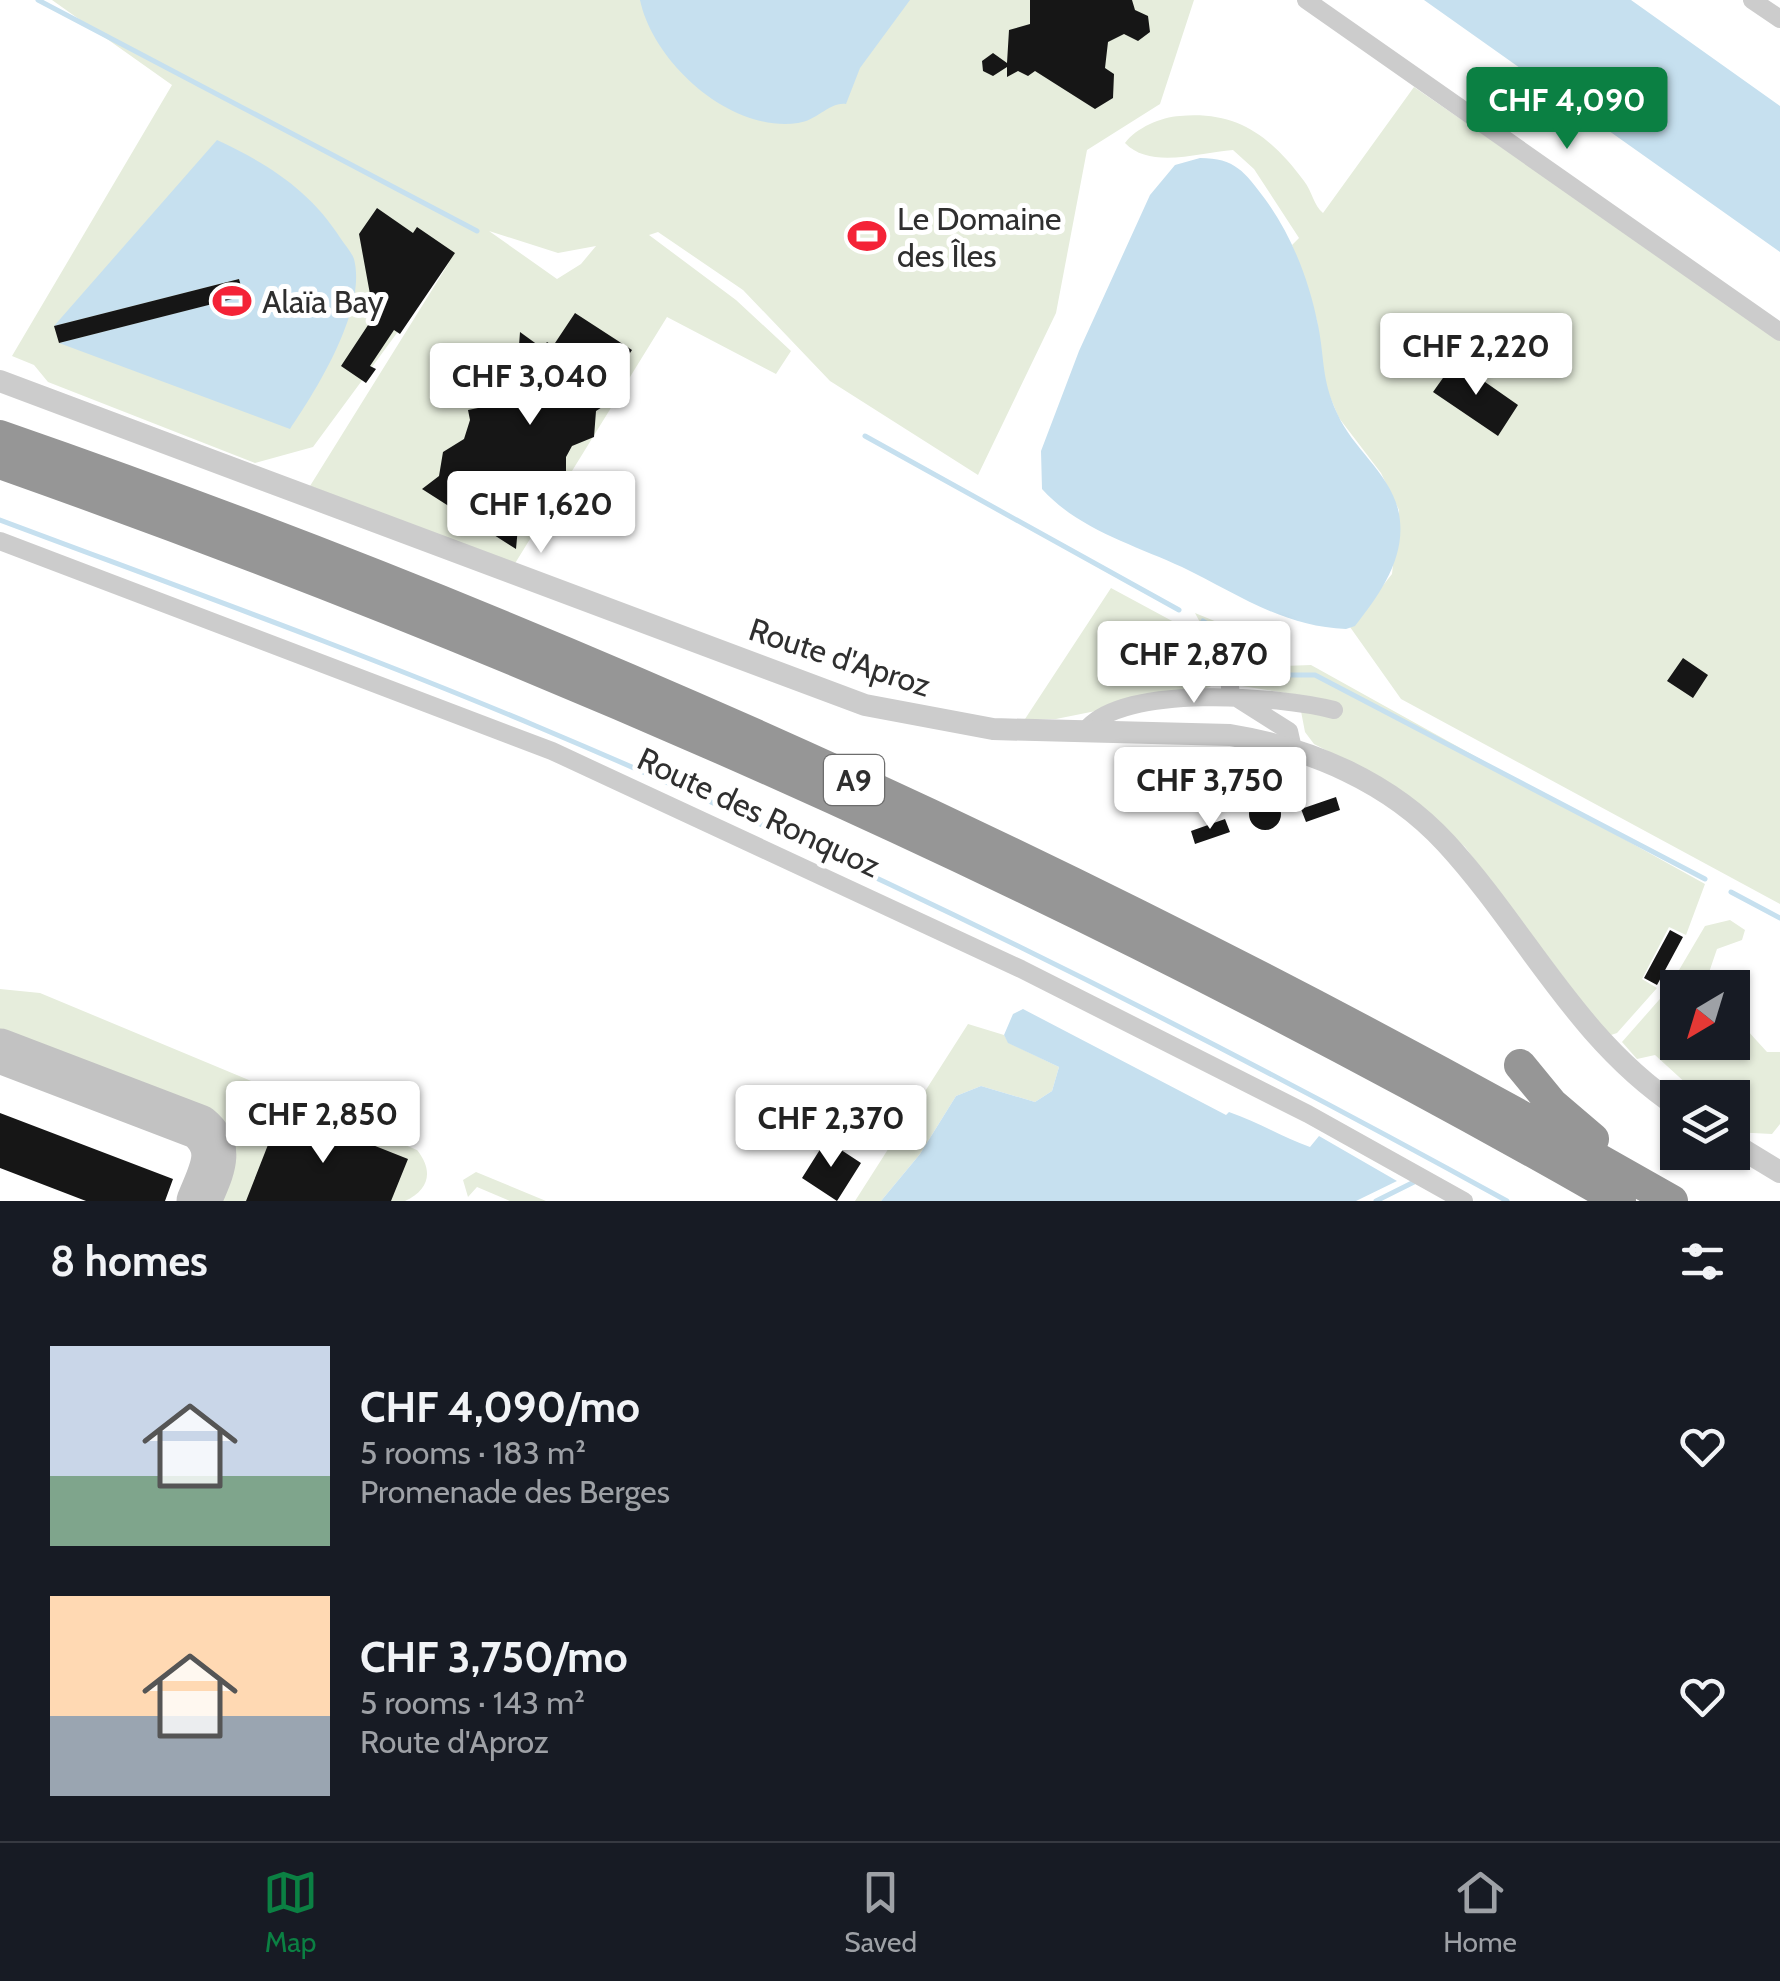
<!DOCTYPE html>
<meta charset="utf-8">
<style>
body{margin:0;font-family:Cabin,sans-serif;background:#242831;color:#f1f3f6;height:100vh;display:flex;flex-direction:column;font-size:38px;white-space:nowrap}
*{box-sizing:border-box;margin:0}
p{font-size:32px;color:#9ea1a6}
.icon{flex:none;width:55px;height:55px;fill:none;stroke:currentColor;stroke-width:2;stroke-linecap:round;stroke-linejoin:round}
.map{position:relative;height:1201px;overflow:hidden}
.details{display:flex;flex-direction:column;background:#171b24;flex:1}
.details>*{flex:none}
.needle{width:65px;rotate:218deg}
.tools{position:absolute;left:1660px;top:970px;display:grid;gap:20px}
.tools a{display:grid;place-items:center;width:90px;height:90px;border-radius:0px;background:#171b24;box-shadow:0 2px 8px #0004;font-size:50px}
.price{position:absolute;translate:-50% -85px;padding:0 22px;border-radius:10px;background:#fff;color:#222;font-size:32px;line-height:65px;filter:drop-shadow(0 2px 5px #0008)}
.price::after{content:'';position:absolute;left:50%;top:60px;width:30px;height:22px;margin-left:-15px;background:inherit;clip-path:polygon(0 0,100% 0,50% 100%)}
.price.current{background:#0b8043;color:#fff}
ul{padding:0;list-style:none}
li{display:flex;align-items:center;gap:30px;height:250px;padding:0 50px}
li span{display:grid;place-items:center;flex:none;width:280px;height:200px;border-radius:0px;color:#555}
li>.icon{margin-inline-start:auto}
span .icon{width:120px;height:120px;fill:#fffc;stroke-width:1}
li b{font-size:42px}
h2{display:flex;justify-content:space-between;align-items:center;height:120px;padding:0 50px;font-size:42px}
.dock{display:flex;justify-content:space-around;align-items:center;height:140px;border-top:2px solid #363941;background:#171b24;font-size:28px;color:#9ea1a6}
.dock a{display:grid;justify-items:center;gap:5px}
.dock .current{color:#0b8043}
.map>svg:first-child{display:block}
</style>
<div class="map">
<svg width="1780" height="1201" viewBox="0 0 1780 1201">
<rect width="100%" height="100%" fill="#fff"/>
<path fill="#e6eddc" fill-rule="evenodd" d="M 52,0 L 1194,0 L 1160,104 L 1087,150 L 1056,313 L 978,475 L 830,381 L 743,290 L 658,232 L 649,235 L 736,300 L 791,351 L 776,374 L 667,317 L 514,565 L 310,486 L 450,261 L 313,447 L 255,463 L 48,382 L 34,365 L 12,356 L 172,85 ZM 489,231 L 558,253 L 596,246 L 581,264 L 557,279 Z
M 1414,87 L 1780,339 L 1780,904 L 1401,699 L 1350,627 L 1392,574 L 1399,510 L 1381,473 L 1339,418 L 1322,378 L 1317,321 L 1292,245 L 1299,238 L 1254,169 L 1233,150 C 1201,152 1151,170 1125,143 C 1136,128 1161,117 1180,116 C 1236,111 1270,135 1304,181 C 1312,191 1314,206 1323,213 Z
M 1111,588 L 1187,629 L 1198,642 L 1198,664 L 1215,679 L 1210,687 L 1190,692 L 1056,719 L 1025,719 Z
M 1195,613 L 1234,629 L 1258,667 L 1311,665 L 1705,884 L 1686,935 L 1669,927 L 1642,979 L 1657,988 L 1617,1033 L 1608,1036 L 1465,847 L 1390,783 L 1314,744 L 1305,732 L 1300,706 L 1318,698 L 1242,686 L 1219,638 L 1203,628 Z
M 1730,920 L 1745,930 L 1742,940 L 1717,949 L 1704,987 L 1678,988 L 1678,1042 L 1732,1042 L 1733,1033 L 1747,1030 L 1767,1052 L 1780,1052 L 1780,1124 L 1772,1134 L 1733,1132 L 1732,1098 L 1701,1097 L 1655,1055 L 1637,1059 L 1622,1042 L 1666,992 L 1705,926 Z
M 0,989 L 40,993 L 417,1150 C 434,1171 429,1190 405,1201 L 222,1201 C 233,1162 246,1150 217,1115 L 0,1033 Z
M 968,1024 L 1004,1035 L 1009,1043 L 1059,1067 L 1052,1091 L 1035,1102 L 981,1086 L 956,1096 L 920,1154 L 881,1201 L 855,1201 Z
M 476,1172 L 546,1201 L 510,1201 L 477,1187 L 468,1197 L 463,1180 Z"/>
<path fill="#c6e0ef" d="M 640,0 L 910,0 L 860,68 L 846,104 C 829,102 817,121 798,123 C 730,133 653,62 640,0 Z
M 1424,0 L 1631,0 L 1780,106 L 1780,252 Z
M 217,140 C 268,164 310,190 341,239 C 345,245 352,253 354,259 C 367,309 317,389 290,429 L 59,343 L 243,296 L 239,279 L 54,326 Z
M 1200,158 C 1235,158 1245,172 1265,199 C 1292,236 1309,280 1318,325 C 1325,360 1321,378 1337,413 C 1352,448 1388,471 1398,509 C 1409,554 1381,593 1355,626 L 1346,629 C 1283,627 1236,593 1182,567 C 1134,545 1078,529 1042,489 L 1041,451 L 1079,351 L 1150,195 L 1175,165 Z
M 1023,1009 L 1226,1115 L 1229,1112 C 1258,1122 1282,1137 1310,1147 L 1319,1136 L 1397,1181 L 1356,1201 L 881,1201 L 920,1154 L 956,1096 L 981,1086 L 1035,1102 L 1052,1091 L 1059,1067 L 1008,1043 L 1004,1035 L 1013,1014 Z"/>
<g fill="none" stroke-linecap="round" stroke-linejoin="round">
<path stroke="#c6e0ef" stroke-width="5" d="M 38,0 L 477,231
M 865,436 L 1179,610
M 0,520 C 179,587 360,652 536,726 C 869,866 1191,1027 1507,1201
M 1203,621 L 1226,636 L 1247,675 L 1315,675 L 1705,879
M 1731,892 L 1780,918
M 1376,1201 L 1418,1180"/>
<path stroke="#c2c2c2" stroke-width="45" d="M 0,1051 L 199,1127 C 226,1149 210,1173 199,1201"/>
</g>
<path fill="#161616" d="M 1030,0 L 1132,0 L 1135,10 L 1148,16 L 1150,32 L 1138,41 L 1124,34 L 1108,42 L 1105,68 L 1114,74 L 1113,98 L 1095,109 L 1035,71 L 1028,76 L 1018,71 L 1007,77 L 1007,67 L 993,76 L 983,71 L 982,61 L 993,53 L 1007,63 L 1009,30 L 1030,24 Z
M 377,208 L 413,233 L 417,227 L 455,253 L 400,334 L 394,330 L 370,366 L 376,369 L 366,383 L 341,366 L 374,316 L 359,234 Z
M 239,279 L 244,296 L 59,343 L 54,326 Z
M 575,313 L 632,350 L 618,371 L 629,378 L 613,400 L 596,411 L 594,437 L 572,446 L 566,457 L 566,473 L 545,487 L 541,515 L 518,527 L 516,549 L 422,489 L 439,476 L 443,452 L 464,439 L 470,420 L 468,410 L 483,407 L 494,392 L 493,372 L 518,359 L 520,332 L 542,348 L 547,342 L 553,346 Z
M 1455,361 L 1518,405 L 1498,436 L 1433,392 Z
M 1683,658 L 1708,675 L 1693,698 L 1667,681 Z
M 1336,797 L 1340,810 L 1306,822 L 1301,809 Z
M1249 814a16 16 0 1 1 32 0a16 16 0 1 1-32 0Z
M 1225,819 L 1230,832 L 1195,844 L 1191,831 Z
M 1670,930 L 1683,937 L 1657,985 L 1644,978 Z
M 282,1109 L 408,1159 L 391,1201 L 246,1201 Z
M 0,1113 L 173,1179 L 165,1201 L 86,1201 L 0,1168 Z
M 826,1140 L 861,1163 L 837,1201 L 802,1178 Z"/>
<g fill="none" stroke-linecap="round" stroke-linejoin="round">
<path stroke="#ccc" stroke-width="18" d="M 1306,0 L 1780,332
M 1752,0 L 1780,19
M 0,541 L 552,751 L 1021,969 L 1308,1114 L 1464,1201
M 1211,650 L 1229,678 L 1231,695
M 1235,697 L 1289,731 L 1293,749
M 1085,731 C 1122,683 1280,696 1334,710"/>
<path stroke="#ccc" stroke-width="22" d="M 0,381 L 865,705 L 993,729 L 1230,735 C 1310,748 1390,782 1446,843 C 1526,930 1576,1039 1678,1107
M 1732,1143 L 1780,1172"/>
<path stroke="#969696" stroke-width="32" d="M 0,436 C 580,637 1140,896 1672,1201
M 0,463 C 560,661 1105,906 1620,1201
M 1520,1065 L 1552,1104 L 1593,1139"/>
</g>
<defs>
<g id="stadium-bare" transform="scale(3)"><path d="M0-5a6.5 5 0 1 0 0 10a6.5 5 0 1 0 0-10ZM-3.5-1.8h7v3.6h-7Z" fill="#f42337" stroke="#fff" stroke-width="2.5" paint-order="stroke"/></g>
</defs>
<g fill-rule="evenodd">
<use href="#stadium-bare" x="867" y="236"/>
<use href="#stadium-bare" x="232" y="301"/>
</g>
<g text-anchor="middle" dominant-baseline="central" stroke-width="10" stroke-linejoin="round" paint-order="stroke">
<rect fill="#fff" stroke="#6d6d6d" stroke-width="2.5" x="824" y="755" width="60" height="50" rx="8"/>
<g font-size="30" font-weight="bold" fill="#2f2f2f">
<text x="854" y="780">A9</text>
</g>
<g font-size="32" fill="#2f2f2f" stroke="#fff" text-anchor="start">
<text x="897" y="218">Le Domaine<tspan x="897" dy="37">des Îles</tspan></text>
<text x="262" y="301">Alaïa Bay</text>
</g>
<g font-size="32" fill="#2f2f2f" stroke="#fff">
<text transform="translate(840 657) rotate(18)">Route d'Aproz</text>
<text transform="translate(759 812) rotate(25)">Route des Ronquoz</text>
</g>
</g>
</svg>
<div class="tools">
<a><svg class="needle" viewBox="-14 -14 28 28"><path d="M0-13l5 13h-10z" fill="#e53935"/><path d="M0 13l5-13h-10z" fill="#9ea1a6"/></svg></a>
<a><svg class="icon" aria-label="layers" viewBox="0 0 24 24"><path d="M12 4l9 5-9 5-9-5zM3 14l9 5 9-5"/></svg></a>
</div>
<b class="price current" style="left:1567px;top:152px">CHF 4,090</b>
<b class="price" style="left:1476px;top:398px">CHF 2,220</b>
<b class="price" style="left:530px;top:428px">CHF 3,040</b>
<b class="price" style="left:541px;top:556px">CHF 1,620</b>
<b class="price" style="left:1194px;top:706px">CHF 2,870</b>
<b class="price" style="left:1210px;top:832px">CHF 3,750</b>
<b class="price" style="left:323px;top:1166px">CHF 2,850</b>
<b class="price" style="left:831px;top:1170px">CHF 2,370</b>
</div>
<section class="details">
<h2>8 homes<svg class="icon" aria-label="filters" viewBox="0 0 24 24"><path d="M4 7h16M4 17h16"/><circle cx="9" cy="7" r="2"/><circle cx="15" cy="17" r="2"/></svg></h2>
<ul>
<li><span style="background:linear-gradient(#c9d6e8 65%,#7fa58c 0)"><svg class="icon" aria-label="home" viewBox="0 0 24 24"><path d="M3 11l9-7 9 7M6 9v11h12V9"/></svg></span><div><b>CHF 4,090/mo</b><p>5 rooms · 183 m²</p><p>Promenade des Berges</p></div><svg class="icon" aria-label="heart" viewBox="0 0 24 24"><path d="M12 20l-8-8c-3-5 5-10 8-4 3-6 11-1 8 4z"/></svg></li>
<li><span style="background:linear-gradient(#ffd9b3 60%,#9aa5b1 0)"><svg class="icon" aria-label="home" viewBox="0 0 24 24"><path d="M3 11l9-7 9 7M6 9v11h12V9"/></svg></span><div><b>CHF 3,750/mo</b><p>5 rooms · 143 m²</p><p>Route d'Aproz</p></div><svg class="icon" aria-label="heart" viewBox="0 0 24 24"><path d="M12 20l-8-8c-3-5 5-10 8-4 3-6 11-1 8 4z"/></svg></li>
</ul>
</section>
<nav class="dock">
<a class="current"><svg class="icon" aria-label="map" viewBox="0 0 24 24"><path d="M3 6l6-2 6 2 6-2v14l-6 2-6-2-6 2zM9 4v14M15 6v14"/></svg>Map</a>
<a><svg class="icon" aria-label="saved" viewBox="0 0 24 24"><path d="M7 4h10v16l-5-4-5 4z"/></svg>Saved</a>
<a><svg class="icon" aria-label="home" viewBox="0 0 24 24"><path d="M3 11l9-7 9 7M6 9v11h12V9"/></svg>Home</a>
</nav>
